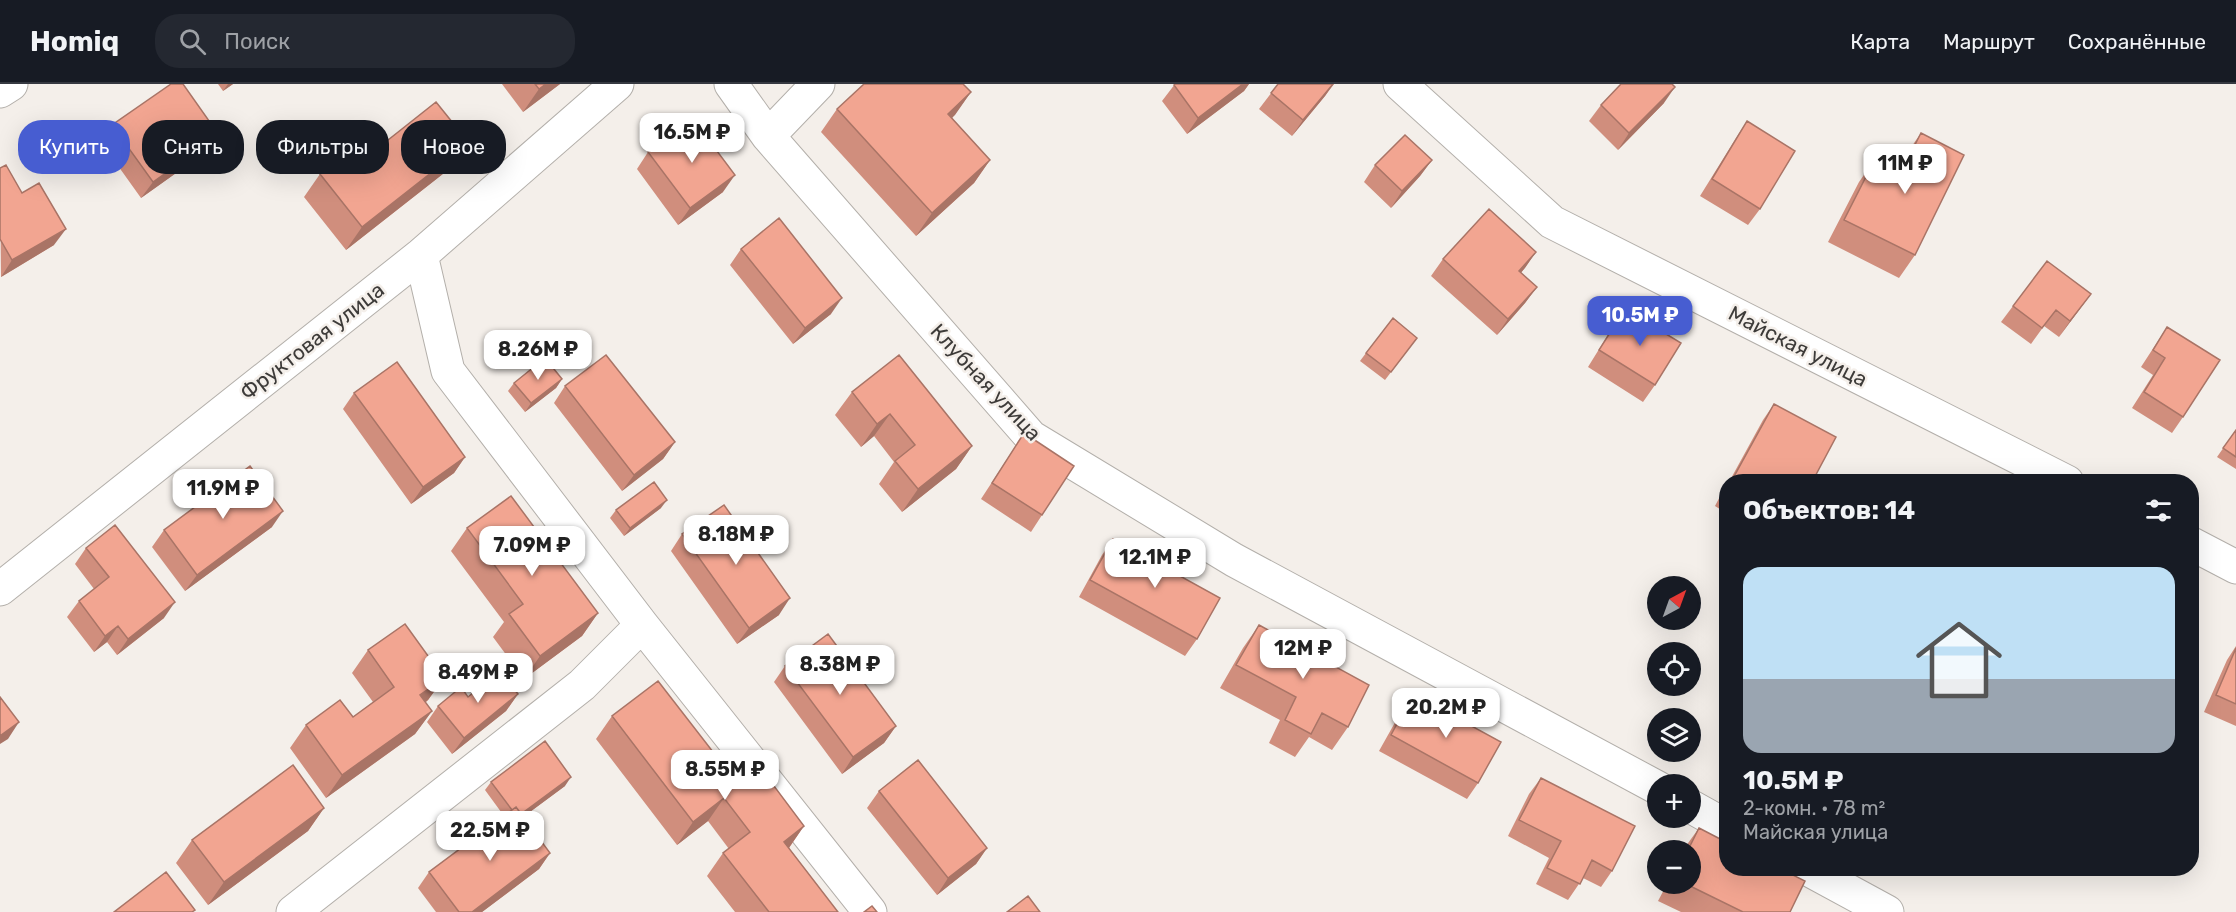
<!DOCTYPE html>
<html lang="ru">
<meta charset="utf-8">
<style>
body{margin:0;font-family:Rubik,sans-serif;background:#242831;color:#f1f3f6;height:100vh;display:flex;flex-direction:column;font-size:22px;white-space:nowrap}
*{box-sizing:border-box;margin:0}
p{font-size:20px;color:#9ea1a6}
.icon{flex:none;width:33px;height:33px;fill:none;stroke:currentColor;stroke-width:2;stroke-linecap:round;stroke-linejoin:round}
.map{position:relative;flex:1;overflow:hidden}
.drawer{position:absolute;left:1719px;top:390px;width:480px;height:402px;display:flex;flex-direction:column;background:#171b24;border-radius:24px;box-shadow:0 6px 24px #0002}
.drawer>*{flex:none}
.guide{position:absolute;left:18px;top:36px;width:570px;height:54px;display:flex;gap:12px}
.needle{width:39px;rotate:41deg}
.tools{position:absolute;left:1647px;top:492px;display:grid;gap:12px}
.tools a{display:grid;place-items:center;width:54px;height:54px;border-radius:50%;background:#171b24;box-shadow:0 6px 24px #0002;font-size:30px}
.price{position:absolute;translate:-50% -51px;padding:0 14px;border-radius:12px;background:#fff;color:#222;font-size:20px;line-height:39px;filter:drop-shadow(0 2px 3px #0008)}
.price::after{content:'';position:absolute;left:50%;top:36px;width:18px;height:14px;margin-left:-9px;background:inherit;clip-path:polygon(0 0,100% 0,50% 100%)}
.price.active{background:#475dd1;color:#fff}
ul{padding:0;list-style:none}
li{display:grid;align-content:center;gap:12px;height:318px;padding:0 24px}
li+li{border-top:2px solid #363941}
li span{display:grid;place-items:center;height:186px;border-radius:18px;color:#555}
li>.icon{margin-inline-start:auto}
span .icon{width:108px;height:108px;fill:#fffc;stroke-width:1}
li b{font-size:26px}
h2{display:flex;justify-content:space-between;align-items:center;height:72px;padding:0 24px;font-size:26px}
.pill{padding:0 21px;border-radius:24px;background:#171b24;box-shadow:0 6px 24px #0002;font-size:21px;line-height:54px}
.pill.active{background:#475dd1;color:#fff}
header{display:flex;align-items:center;gap:36px;box-sizing:border-box;height:84px;padding:0 30px;background:#171b24;border-bottom:2px solid #363941}
header strong{font-size:28px}
nav{display:flex;gap:33px;margin-inline-start:auto;font-size:21px}
.search{width:420px;height:54px;background:#242831;display:flex;align-items:center;gap:15px;box-sizing:border-box;padding:0 21px;border-radius:24px;color:#9ea1a6;font-size:22px}
.map>svg:first-child{display:block}
</style>
<header>
<strong>Homiq</strong>
<div class="search"><svg class="icon" aria-label="search" viewBox="0 0 24 24"><circle cx="10" cy="10" r="6"/><path d="M15 15l6 6"/></svg>Поиск</div>
<nav><a>Карта</a><a>Маршрут</a><a>Сохранённые</a></nav>
</header>
<div class="map">
<svg width="2236" height="828" viewBox="0 0 2236 828">
<rect width="100%" height="100%" fill="#f4efea"/>
<g fill="none" stroke-linecap="round" stroke-linejoin="round">
<g stroke="#b3afaa" stroke-width="35">
<path id="minor" d="M 731,0 L 768,52 L 1031,353 L 1234,476 L 1658,704
M 0,7 L 11,0
M 768,52 L 818,0
M 421,171 L 448,287 L 642,541 L 870,828
M 0,505 L 421,171 L 617,0
M 1690,722 L 1726,742
M 1806,784 L 1887,828
M 293,828 L 582,601 L 642,541"/>
</g>
<g stroke="#b3afaa" stroke-width="35">
<path id="tertiary" d="M 1400,0 L 1552,138 L 2067,398
M 2192,460 L 2236,483"/>
</g>
<use href="#minor" stroke="#fff" stroke-width="33"/>
<use href="#tertiary" stroke="#fff" stroke-width="33"/>
</g>
<path fill="#d08e7d" d="M 218,0 L 233,0 L 223,7 Z
M 502,0 L 560,0 L 523,28 Z
M 1175,0 L 1249,0 L 1244,7 L 1187,50 L 1162,17 Z
M 1278,0 L 1334,0 L 1325,12 L 1292,52 L 1259,25 Z
M 971,8 L 952,34 L 990,76 L 974,99 L 916,152 L 821,48 L 837,25 Z
M 1664,19 L 1618,66 L 1589,37 L 1601,21 Z
M 1747,37 L 1760,125 L 1748,141 L 1700,112 L 1736,54 Z
M 112,41 L 207,67 L 141,114 L 101,58 Z
M 1921,49 L 1915,171 L 1899,194 L 1828,158 L 1859,98 L 1875,75 L 1898,86 L 1905,72 Z
M 469,59 L 453,82 L 346,166 L 304,113 L 320,90 L 359,79 Z
M 648,68 L 723,108 L 678,141 L 637,85 Z
M 1432,76 L 1420,92 L 1391,124 L 1364,98 L 1375,81 Z
M 0,84 L 22,109 L 54,161 L 1,193 Z
M 741,165 L 831,230 L 793,260 L 730,181 Z
M 1536,168 L 1521,189 L 1537,203 L 1525,219 L 1497,251 L 1431,192 L 1443,175 Z
M 2091,210 L 2059,253 L 2044,242 L 2031,260 L 2001,238 L 2013,222 Z
M 1625,225 L 1655,301 L 1643,318 L 1588,283 L 1614,241 Z
M 2167,243 L 2183,333 L 2172,349 L 2132,324 L 2153,291 L 2141,283 Z
M 1417,254 L 1385,296 L 1360,277 L 1366,269 Z
M 562,295 L 556,304 L 525,328 L 508,307 L 514,299 Z
M 565,302 L 675,358 L 663,375 L 622,407 L 554,319 Z
M 852,308 L 972,362 L 956,385 L 902,428 L 879,400 L 894,378 L 874,352 L 861,363 L 835,331 Z
M 354,309 L 465,373 L 454,389 L 411,420 L 343,325 Z
M 1774,320 L 1812,398 L 1729,398 L 1763,336 Z
M 2236,346 L 2236,385 L 2217,373 Z
M 1024,349 L 1042,431 L 1031,448 L 981,415 Z
M 1726,401 L 1726,429 L 1715,422 Z
M 661,424 L 624,452 L 610,434 L 616,426 Z
M 272,443 L 185,507 L 152,463 L 164,446 Z
M 467,444 L 598,529 L 582,552 L 524,595 L 493,553 L 504,538 L 451,467 Z
M 682,450 L 779,531 L 737,560 L 671,467 Z
M 1113,455 L 1197,555 L 1185,572 L 1079,513 L 1102,471 Z
M 86,464 L 164,534 L 117,571 L 107,558 L 94,568 L 67,533 L 79,517 L 94,505 L 75,480 Z
M 1259,541 L 1348,643 L 1332,666 L 1309,653 L 1295,673 L 1269,659 L 1280,636 L 1220,604 L 1243,564 Z
M 2236,562 L 2236,642 L 2204,628 L 2227,576 Z
M 368,566 L 444,594 L 428,616 L 425,619 L 432,627 L 415,650 L 326,714 L 290,664 L 306,641 L 353,633 L 373,618 L 352,589 Z
M 785,582 L 896,642 L 884,659 L 842,690 L 774,598 Z
M 518,610 L 506,627 L 452,670 L 427,638 L 438,622 L 468,613 Z
M 1413,610 L 1478,699 L 1467,715 L 1379,667 L 1402,626 Z
M 612,632 L 734,695 L 804,742 L 789,764 L 838,828 L 735,828 L 707,792 L 723,769 L 729,765 L 708,737 L 677,761 L 596,655 Z
M 1541,694 L 1612,787 L 1601,803 L 1583,794 L 1568,816 L 1536,800 L 1549,774 L 1508,752 L 1529,710 Z
M 491,698 L 565,702 L 523,733 L 550,769 L 539,785 L 482,828 L 436,828 L 418,804 L 429,788 L 504,732 L 485,706 Z
M 879,707 L 987,764 L 976,780 L 937,811 L 867,724 Z
M 324,724 L 308,747 L 208,821 L 176,779 L 192,756 Z
M 1699,744 L 1790,828 L 1681,828 L 1658,817 L 1667,800 L 1690,800 L 1690,766 L 1683,766 Z"/>
<path fill="#a97466" d="M 228,0 L 233,0 L 223,7 Z
M 546,0 L 560,0 L 523,28 L 539,5 Z
M 1243,0 L 1249,0 L 1244,7 L 1187,50 L 1198,34 Z
M 1333,0 L 1325,12 L 1292,52 L 1303,36 Z
M 1675,3 L 1664,19 L 1618,66 L 1629,49 Z
M 971,8 L 955,31 L 932,53 L 948,30 Z
M 219,51 L 207,67 L 141,114 L 153,98 Z
M 469,59 L 453,82 L 346,166 L 362,143 Z
M 990,76 L 974,99 L 916,152 L 932,129 Z
M 1432,76 L 1420,92 L 1391,124 L 1402,107 Z
M 735,91 L 723,108 L 678,141 L 690,124 Z
M 66,145 L 54,161 L 1,193 L 12,176 Z
M 1536,168 L 1525,184 L 1507,204 L 1519,187 Z
M 1537,203 L 1525,219 L 1497,251 L 1508,235 Z
M 2091,210 L 2079,226 L 2059,253 L 2070,237 Z
M 842,214 L 831,230 L 793,260 L 805,244 Z
M 562,295 L 556,304 L 525,328 L 531,319 Z
M 890,330 L 874,352 L 861,363 L 877,340 Z
M 675,358 L 663,375 L 622,407 L 634,391 Z
M 972,362 L 956,385 L 902,428 L 918,405 Z
M 465,373 L 454,389 L 411,420 L 423,403 Z
M 667,416 L 661,424 L 624,452 L 630,444 Z
M 283,427 L 272,443 L 185,507 L 197,491 Z
M 790,514 L 779,531 L 737,560 L 749,544 Z
M 175,518 L 164,534 L 117,571 L 128,555 Z
M 598,529 L 582,552 L 524,595 L 540,572 Z
M 118,542 L 107,558 L 94,568 L 105,552 Z
M 444,594 L 428,616 L 404,634 L 420,611 Z
M 518,610 L 506,627 L 452,670 L 464,654 Z
M 432,627 L 415,650 L 326,714 L 342,691 Z
M 19,638 L 8,655 L 0,660 L 0,652 Z
M 896,642 L 884,659 L 842,690 L 853,673 Z
M 571,693 L 565,702 L 511,742 L 517,733 Z
M 724,714 L 708,737 L 677,761 L 693,738 Z
M 324,724 L 308,747 L 208,821 L 224,798 Z
M 804,742 L 788,765 L 784,758 Z
M 987,764 L 976,780 L 937,811 L 948,794 Z
M 550,769 L 539,785 L 482,828 L 472,828 Z"/>
<path fill="#f2a591" stroke="#a97466" stroke-width="1.5" d="M 171,0 L 183,0 L 219,51 L 153,98 L 112,41 Z
M 535,0 L 546,0 L 539,5 Z
M 864,0 L 963,0 L 971,8 L 948,30 L 990,76 L 932,129 L 837,25 Z
M 1175,0 L 1243,0 L 1198,34 L 1174,1 Z
M 1278,0 L 1333,0 L 1303,36 L 1271,9 Z
M 1621,0 L 1672,0 L 1675,3 L 1629,49 L 1601,21 Z
M 436,18 L 469,59 L 362,143 L 320,90 L 349,66 L 359,79 Z
M 693,35 L 735,91 L 690,124 L 648,68 Z
M 1747,37 L 1795,67 L 1760,125 L 1712,95 Z
M 1921,49 L 1964,71 L 1915,171 L 1844,136 L 1875,75 L 1901,88 Z
M 1405,51 L 1432,76 L 1402,107 L 1375,81 Z
M 6,81 L 22,109 L 39,99 L 66,145 L 12,176 L 0,155 L 0,84 Z
M 1489,125 L 1536,168 L 1519,187 L 1537,203 L 1508,235 L 1443,175 Z
M 779,134 L 842,214 L 805,244 L 741,165 Z
M 2047,177 L 2091,210 L 2070,237 L 2056,226 L 2042,244 L 2013,222 Z
M 1625,225 L 1681,259 L 1655,301 L 1599,266 Z
M 1393,234 L 1417,254 L 1391,288 L 1366,269 Z
M 2167,243 L 2220,276 L 2183,333 L 2144,308 L 2165,274 L 2153,266 Z
M 606,271 L 675,358 L 634,391 L 565,302 Z
M 899,271 L 972,362 L 918,405 L 895,377 L 915,361 L 890,330 L 877,340 L 852,308 Z
M 545,274 L 562,295 L 531,319 L 514,299 Z
M 397,278 L 465,373 L 423,403 L 354,309 Z
M 1774,320 L 1836,353 L 1812,398 L 1731,398 Z
M 2236,346 L 2236,373 L 2223,364 Z
M 1024,349 L 1074,382 L 1042,431 L 992,399 Z
M 250,382 L 283,427 L 197,491 L 164,446 Z
M 654,398 L 667,416 L 630,444 L 616,426 Z
M 511,412 L 598,529 L 540,572 L 509,530 L 523,520 L 467,444 Z
M 724,421 L 790,514 L 749,544 L 682,450 Z
M 115,441 L 175,518 L 128,555 L 118,542 L 105,552 L 79,517 L 109,493 L 86,464 Z
M 1113,455 L 1220,514 L 1197,555 L 1090,496 Z
M 405,540 L 444,594 L 420,611 L 432,627 L 342,691 L 306,641 L 340,616 L 353,633 L 394,603 L 368,566 Z
M 1259,541 L 1369,601 L 1348,643 L 1322,629 L 1311,650 L 1285,636 L 1296,613 L 1236,581 Z
M 828,550 L 896,642 L 853,673 L 785,582 Z
M 2236,564 L 2236,620 L 2216,611 Z
M 499,587 L 518,610 L 464,654 L 438,622 L 461,603 L 468,613 Z
M 658,597 L 734,695 L 756,678 L 804,742 L 784,758 L 838,828 L 769,828 L 723,769 L 750,748 L 724,714 L 693,738 L 612,632 Z
M 1413,610 L 1501,658 L 1478,699 L 1391,651 Z
M 0,613 L 19,638 L 0,652 Z
M 545,657 L 571,693 L 521,730 L 516,723 L 512,726 L 491,698 Z
M 918,676 L 987,764 L 948,794 L 879,707 Z
M 293,681 L 324,724 L 224,798 L 192,756 Z
M 1541,694 L 1635,742 L 1612,787 L 1592,776 L 1580,800 L 1547,784 L 1561,757 L 1519,736 Z
M 516,723 L 550,769 L 472,828 L 459,828 L 429,788 Z
M 1699,744 L 1726,758 L 1726,784 L 1779,784 L 1805,797 L 1790,828 L 1743,828 L 1686,800 L 1690,800 L 1690,766 L 1688,766 Z
M 166,788 L 195,826 L 192,828 L 114,828 Z
M 1028,812 L 1040,828 L 1007,828 Z
M 872,822 L 877,828 L 864,828 Z"/>
<g text-anchor="middle" dominant-baseline="central" stroke-width="5" stroke-linejoin="round" paint-order="stroke">
<g font-size="21" fill="#3d3b39" stroke="#f4efea">
<text transform="translate(312 257) rotate(-38)">Фруктовая улица</text>
<text transform="translate(1798 262) rotate(27)">Майская улица</text>
<text transform="translate(986 298) rotate(47)">Клубная улица</text>
</g>
</g>
</svg>
<div class="tools">
<a><svg class="needle" viewBox="-14 -14 28 28"><path d="M0-13l5 13h-10z" fill="#e53935"/><path d="M0 13l5-13h-10z" fill="#9ea1a6"/></svg></a>
<a><svg class="icon" aria-label="locate" viewBox="0 0 24 24"><circle cx="12" cy="12" r="6"/><path d="M12 2v4M12 18v4M2 12h4M18 12h4"/></svg></a>
<a><svg class="icon" aria-label="layers" viewBox="0 0 24 24"><path d="M12 4l9 5-9 5-9-5zM3 14l9 5 9-5"/></svg></a>
<a>+</a>
<a>−</a>
</div>
<b class="price" style="left:692px;top:80px">16.5M ₽</b>
<b class="price" style="left:1905px;top:111px">11M ₽</b>
<b class="price active" style="left:1640px;top:263px">10.5M ₽</b>
<b class="price" style="left:538px;top:297px">8.26M ₽</b>
<b class="price" style="left:223px;top:436px">11.9M ₽</b>
<b class="price" style="left:736px;top:482px">8.18M ₽</b>
<b class="price" style="left:532px;top:493px">7.09M ₽</b>
<b class="price" style="left:1155px;top:505px">12.1M ₽</b>
<b class="price" style="left:1303px;top:596px">12M ₽</b>
<b class="price" style="left:840px;top:612px">8.38M ₽</b>
<b class="price" style="left:478px;top:620px">8.49M ₽</b>
<b class="price" style="left:1446px;top:655px">20.2M ₽</b>
<b class="price" style="left:725px;top:717px">8.55M ₽</b>
<b class="price" style="left:490px;top:778px">22.5M ₽</b>
<div class="guide">
<a class="pill active">Купить</a>
<a class="pill">Снять</a>
<a class="pill">Фильтры</a>
<a class="pill">Новое</a>
</div>
<section class="drawer">
<h2>Объектов: 14<svg class="icon" aria-label="filters" viewBox="0 0 24 24"><path d="M4 7h16M4 17h16"/><circle cx="9" cy="7" r="2"/><circle cx="15" cy="17" r="2"/></svg></h2>
<ul>
<li><span style="background:linear-gradient(#bfe0f5 60%,#9aa5b1 0)"><svg class="icon" aria-label="home" viewBox="0 0 24 24"><path d="M3 11l9-7 9 7M6 9v11h12V9"/></svg></span><div><b>10.5M ₽</b><p>2-комн. · 78 m²</p><p>Майская улица</p></div></li>
</ul>
</section>
</div>
